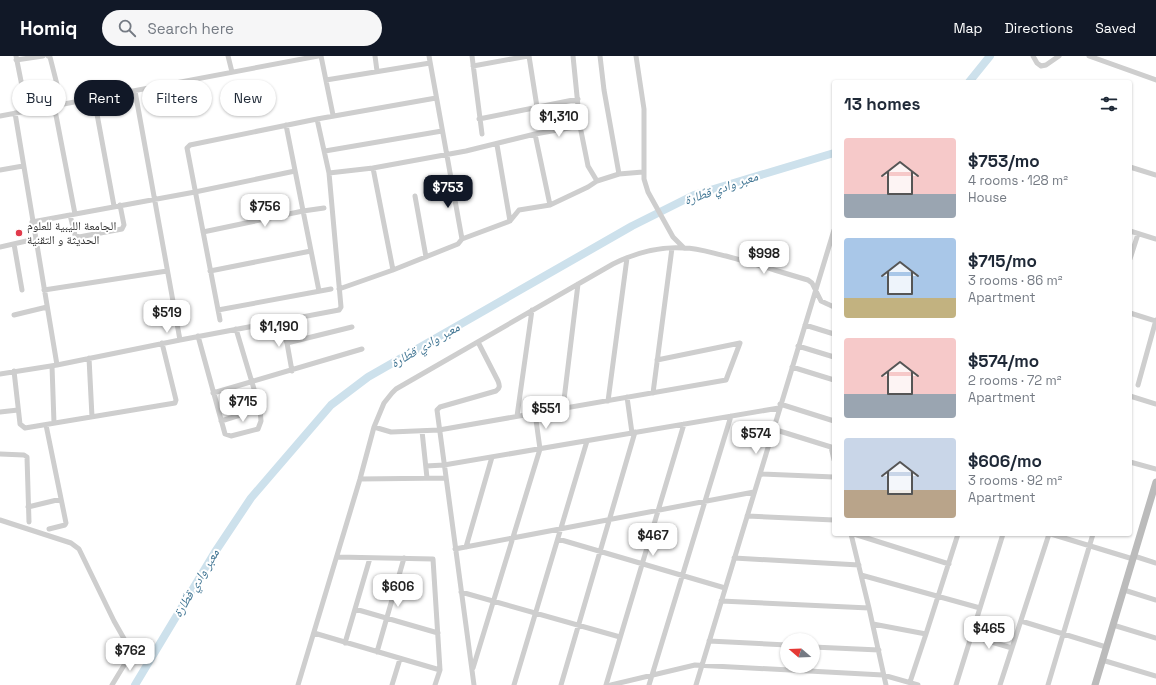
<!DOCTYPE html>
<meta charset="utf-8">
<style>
body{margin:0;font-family:"Space Grotesk","Noto Naskh Arabic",sans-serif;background:#f6f6f7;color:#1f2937;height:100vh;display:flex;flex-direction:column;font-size:15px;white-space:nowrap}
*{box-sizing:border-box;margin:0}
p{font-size:13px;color:#747a83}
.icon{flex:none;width:22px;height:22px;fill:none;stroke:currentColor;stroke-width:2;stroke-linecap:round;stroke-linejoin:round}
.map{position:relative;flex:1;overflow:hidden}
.sheet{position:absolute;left:832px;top:24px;width:300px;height:456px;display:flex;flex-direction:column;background:#fff;border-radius:4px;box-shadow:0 1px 3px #0004}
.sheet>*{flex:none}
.guide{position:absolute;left:12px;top:24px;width:380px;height:36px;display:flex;gap:8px}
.needle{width:26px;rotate:289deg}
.buttons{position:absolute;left:780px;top:577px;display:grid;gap:8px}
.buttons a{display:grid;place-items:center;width:40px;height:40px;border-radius:50%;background:#fff;box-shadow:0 1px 3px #0004;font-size:20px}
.price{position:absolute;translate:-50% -34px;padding:0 9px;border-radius:8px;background:#fff;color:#222;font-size:13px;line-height:26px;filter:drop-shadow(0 1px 2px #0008)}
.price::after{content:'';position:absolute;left:50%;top:24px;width:12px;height:9px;margin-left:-6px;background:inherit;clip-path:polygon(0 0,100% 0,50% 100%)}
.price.selected{background:#111827;color:#fff}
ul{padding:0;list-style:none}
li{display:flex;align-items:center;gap:12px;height:100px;padding:0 12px}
li span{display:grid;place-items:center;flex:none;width:112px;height:80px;border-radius:4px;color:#555}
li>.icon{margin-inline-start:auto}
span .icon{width:48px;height:48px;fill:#fffc;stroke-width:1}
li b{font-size:17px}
h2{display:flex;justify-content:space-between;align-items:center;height:48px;padding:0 12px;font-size:17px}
.chip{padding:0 14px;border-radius:18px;background:#fff;box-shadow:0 1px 3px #0004;font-size:14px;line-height:36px}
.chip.selected{background:#111827;color:#fff}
header{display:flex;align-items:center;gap:24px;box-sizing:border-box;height:56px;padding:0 20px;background:#111827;color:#fff}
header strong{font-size:19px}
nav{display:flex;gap:22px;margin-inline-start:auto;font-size:14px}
.search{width:280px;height:36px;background:#f6f6f7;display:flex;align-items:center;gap:10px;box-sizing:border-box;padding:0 14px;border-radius:22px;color:#747a83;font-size:15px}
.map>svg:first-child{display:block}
</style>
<header>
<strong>Homiq</strong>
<div class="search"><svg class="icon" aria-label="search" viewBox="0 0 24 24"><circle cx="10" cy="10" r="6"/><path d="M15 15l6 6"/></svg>Search here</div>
<nav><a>Map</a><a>Directions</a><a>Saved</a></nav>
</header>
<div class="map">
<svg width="1156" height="629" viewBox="0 0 1156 629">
<rect width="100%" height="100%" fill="#fff"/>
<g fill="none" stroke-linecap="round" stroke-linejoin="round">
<path stroke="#cde1ec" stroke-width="8" d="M 969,26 L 990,0
M 135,629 L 215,496 L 251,442 L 331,349 L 368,321 L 632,170 L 694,139 L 834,97"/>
<path stroke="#cecece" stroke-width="5" d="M 16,0 L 27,55
M 48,0 L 50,1 L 62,48
M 228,0 L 232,16
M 321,0 L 333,59
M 375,0 L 377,15
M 472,0 L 482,78
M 529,0 L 537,51
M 573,0 L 580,70 L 588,110 L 597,125
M 600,0 L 604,34 L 619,118
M 636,0 L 644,53 L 644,123 L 648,136 L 673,181 L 684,192
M 1033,0 L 1037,7 L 1041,10 L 1046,9 L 1059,0
M 1089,0 L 1156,24
M 16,4 L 43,0
M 473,10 L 528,0
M 326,24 L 430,7
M 135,35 L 180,284
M 94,42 L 114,150
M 54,49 L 75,158
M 15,57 L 57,309
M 0,60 L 318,0
M 479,63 L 578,43
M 286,69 L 319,235
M 535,78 L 550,149
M 497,89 L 510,165
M 325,95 L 442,75
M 1130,111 L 1156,119
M 373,112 L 393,214
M 0,114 L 23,110
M 329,117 L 373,112 L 466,95 L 535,78 L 580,70
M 415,140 L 426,201
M 70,159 L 75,179 L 79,181 L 122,173 L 124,169 L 120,149
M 32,166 L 195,136 L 295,115
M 1130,175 L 1156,183
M 203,176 L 303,155 L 324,152
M 462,183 L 510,165 L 519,154 L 550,149 L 588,131 L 597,125 L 619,118 L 643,116
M 14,188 L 22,234
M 0,191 L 35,183
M 1130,203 L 1138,178
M 210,215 L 311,195
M 339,233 L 393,214 L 458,188 L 462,183 L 429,0
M 44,234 L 167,215
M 218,254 L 331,233
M 1130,257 L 1156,265
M 14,259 L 47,251
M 220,264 L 187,92 L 190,89 L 317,63
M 279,266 L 287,287 L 292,315
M 805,269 L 834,278
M 198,280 L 225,378 L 231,380 L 258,373 L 261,365 L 260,353 L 236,273
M 287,287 L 352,271
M 798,290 L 834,301
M 89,302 L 92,361
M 52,310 L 54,367
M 792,311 L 834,324
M 14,315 L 20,368 L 25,372 L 175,347 L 176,344 L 162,287
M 0,318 L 57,309 L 180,284 L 339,254 L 341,251 L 329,117 L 317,63 L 436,42
M 1138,329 L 1156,264
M 213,337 L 362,293
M 653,337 L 672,192
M 1130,340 L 1156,348
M 627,341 L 632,377
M 608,345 L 627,202
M 780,348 L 834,365
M 563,352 L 578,228
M 0,356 L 18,354
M 517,360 L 532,254
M 221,365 L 260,353
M 46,369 L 66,467 L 65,469 L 49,473
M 374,371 L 391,376 L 439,374 L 726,324 L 740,287 L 657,304
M 773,373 L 831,391 L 834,404
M 422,375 L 427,422
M 0,398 L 24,399 L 27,401 L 29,466
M 1130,406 L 1156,413
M 426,410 L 444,409 L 779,352
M 760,418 L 834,421
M 360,423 L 446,422
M 28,451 L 61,443
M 747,460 L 834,464
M 0,464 L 71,487 L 79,493 L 114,565 L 131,595 L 129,601 L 112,629
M 851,478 L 869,552 L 886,629
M 854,478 L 949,508
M 1051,478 L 1133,503
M 558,483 L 725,532
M 466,491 L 492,401
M 455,493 L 754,436
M 1134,500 L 1156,507
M 337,501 L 433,503 L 440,614 L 435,629
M 734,502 L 859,509
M 861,519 L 980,552
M 1124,534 L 1156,544
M 461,536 L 620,581
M 721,545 L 869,552
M 355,553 L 438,577
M 1021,565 L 1106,591
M 873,568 L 926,578 L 958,478
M 1113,569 L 1156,582
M 314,577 L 440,614
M 971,580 L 1012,592
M 709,585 L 787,589
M 345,587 L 370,502
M 813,591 L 879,594
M 377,596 L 404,502
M 1102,604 L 1156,620
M 473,612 L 540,393 L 535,357
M 910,626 L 926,578
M 298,629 L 360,423 L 374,371 L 384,347 L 392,337 L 396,333 L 613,208 C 635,197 659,190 684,192 C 698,192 712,197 726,200 C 753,207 780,216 808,224 L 812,227 L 821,245 L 834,251
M 392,629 L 400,603
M 474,629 L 437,354 L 440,351 L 496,335 C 500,332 500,330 498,325 L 478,286
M 514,629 L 587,385
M 561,629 L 635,376
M 606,629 L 684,368
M 611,629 L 695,609 L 883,619 L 918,629
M 649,629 L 731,360
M 696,629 L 834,174
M 956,629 L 1003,478
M 1000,629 L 1049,478
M 1048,629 L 1093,478"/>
<path stroke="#bbb" stroke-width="7" d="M 1095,629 L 1156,426"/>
</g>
<circle fill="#e13a4b" stroke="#fff" stroke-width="1.5" cx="19" cy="177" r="4"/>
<g text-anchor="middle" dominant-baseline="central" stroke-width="4" stroke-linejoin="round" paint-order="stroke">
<g font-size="12" fill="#313131" stroke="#fff" text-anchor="start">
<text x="27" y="170">الجامعة الليبية للعلوم<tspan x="27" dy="14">الحديثة و التقنية</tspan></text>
</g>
<g font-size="13" font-style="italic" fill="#407593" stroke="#fff">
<text transform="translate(721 132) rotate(-19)">معبر وادي قطّارة</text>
<text transform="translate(425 289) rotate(-30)">معبر وادي قطّارة</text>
<text transform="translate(196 527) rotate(-59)">معبر وادي قطّارة</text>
</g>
</g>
</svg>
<div class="buttons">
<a><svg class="needle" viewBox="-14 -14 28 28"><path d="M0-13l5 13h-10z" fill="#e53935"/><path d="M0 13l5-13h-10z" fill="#747a83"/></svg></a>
</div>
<b class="price" style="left:559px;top:82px">$1,310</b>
<b class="price selected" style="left:448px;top:153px">$753</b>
<b class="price" style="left:265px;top:172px">$756</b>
<b class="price" style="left:764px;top:219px">$998</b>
<b class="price" style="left:167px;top:278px">$519</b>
<b class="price" style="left:279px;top:292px">$1,190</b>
<b class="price" style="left:243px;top:367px">$715</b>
<b class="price" style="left:546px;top:374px">$551</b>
<b class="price" style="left:756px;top:399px">$574</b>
<b class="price" style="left:653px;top:501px">$467</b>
<b class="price" style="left:398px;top:552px">$606</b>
<b class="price" style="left:989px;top:594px">$465</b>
<b class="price" style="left:130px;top:616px">$762</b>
<div class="guide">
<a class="chip">Buy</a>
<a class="chip selected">Rent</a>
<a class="chip">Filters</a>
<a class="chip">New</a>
</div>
<section class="sheet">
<h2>13 homes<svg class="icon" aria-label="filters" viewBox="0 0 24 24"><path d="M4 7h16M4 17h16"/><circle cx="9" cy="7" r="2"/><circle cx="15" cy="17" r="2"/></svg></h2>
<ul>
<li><span style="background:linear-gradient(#f6c9c9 70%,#9aa5b1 0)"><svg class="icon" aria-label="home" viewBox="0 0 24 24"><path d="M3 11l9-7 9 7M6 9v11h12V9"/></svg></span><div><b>$753/mo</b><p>4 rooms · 128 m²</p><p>House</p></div></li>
<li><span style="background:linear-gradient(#a9c7e8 75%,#c2b280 0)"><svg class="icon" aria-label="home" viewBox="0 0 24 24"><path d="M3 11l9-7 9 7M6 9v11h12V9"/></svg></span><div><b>$715/mo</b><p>3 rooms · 86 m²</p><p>Apartment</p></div></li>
<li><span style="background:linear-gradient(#f6c9c9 70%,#9aa5b1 0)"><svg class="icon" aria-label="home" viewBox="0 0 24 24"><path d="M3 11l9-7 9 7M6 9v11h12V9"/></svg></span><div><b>$574/mo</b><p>2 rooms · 72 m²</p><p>Apartment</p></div></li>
<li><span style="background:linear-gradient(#c9d6e8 65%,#b9a48a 0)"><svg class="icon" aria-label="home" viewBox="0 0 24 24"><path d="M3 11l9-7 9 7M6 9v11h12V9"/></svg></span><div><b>$606/mo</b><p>3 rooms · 92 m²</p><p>Apartment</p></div></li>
</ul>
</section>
</div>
